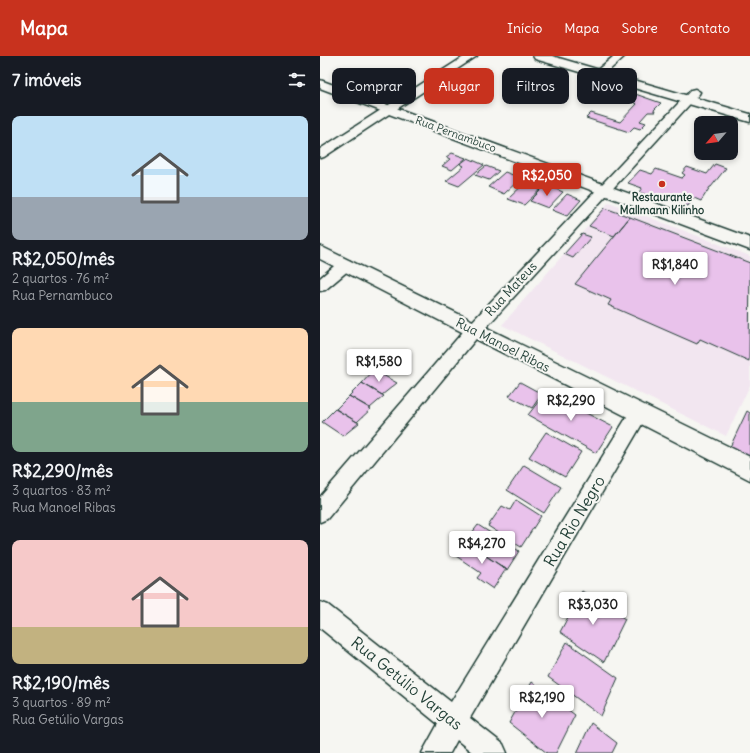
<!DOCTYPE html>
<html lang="pt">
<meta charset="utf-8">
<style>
body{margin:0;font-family:Delius,sans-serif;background:#20242c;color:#f1f3f6;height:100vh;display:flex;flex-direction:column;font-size:15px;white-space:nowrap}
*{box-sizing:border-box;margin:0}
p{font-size:13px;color:#9ea1a6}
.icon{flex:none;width:22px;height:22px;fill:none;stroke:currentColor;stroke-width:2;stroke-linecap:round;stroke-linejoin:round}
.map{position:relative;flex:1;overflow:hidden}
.drawer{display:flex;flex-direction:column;background:#171b24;width:320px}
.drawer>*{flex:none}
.hud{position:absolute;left:12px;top:12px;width:358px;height:36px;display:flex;gap:8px}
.needle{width:26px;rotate:242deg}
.tools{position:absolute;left:374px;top:60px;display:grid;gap:8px}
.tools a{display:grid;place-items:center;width:44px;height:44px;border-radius:8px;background:#171b24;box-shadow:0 2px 6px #0003;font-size:20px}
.price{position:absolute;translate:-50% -34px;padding:0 9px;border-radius:4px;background:#fff;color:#222;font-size:13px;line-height:26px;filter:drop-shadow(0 1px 2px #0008)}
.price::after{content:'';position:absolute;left:50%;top:24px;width:12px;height:9px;margin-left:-6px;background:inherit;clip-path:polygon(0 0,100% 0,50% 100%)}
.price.on{background:#c8321e;color:#fff}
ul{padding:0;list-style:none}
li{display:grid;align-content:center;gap:8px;height:212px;padding:0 12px}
li span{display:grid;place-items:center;height:124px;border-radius:8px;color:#555}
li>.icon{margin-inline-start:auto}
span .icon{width:72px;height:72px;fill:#fffc;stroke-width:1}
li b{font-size:17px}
h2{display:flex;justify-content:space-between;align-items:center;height:48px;padding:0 12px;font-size:17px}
.tag{padding:0 14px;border-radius:8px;background:#171b24;box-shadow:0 2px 6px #0003;font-size:14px;line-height:36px}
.tag.on{background:#c8321e;color:#fff}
header{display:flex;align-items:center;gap:24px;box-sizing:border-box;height:56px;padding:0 20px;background:#c8321e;color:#fff}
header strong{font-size:19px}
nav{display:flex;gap:22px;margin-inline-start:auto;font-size:14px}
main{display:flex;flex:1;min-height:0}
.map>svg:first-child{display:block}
</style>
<header>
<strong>Mapa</strong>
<nav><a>Início</a><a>Mapa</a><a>Sobre</a><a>Contato</a></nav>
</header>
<main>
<section class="drawer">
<h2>7 imóveis<svg class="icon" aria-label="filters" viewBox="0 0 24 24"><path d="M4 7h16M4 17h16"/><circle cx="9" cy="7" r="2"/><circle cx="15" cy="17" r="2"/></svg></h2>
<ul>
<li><span style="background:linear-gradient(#bfe0f5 65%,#9aa5b1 0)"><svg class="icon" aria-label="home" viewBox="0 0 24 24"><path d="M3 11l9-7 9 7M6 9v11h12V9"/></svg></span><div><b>R$2,050/mês</b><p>2 quartos · 76 m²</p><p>Rua Pernambuco</p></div></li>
<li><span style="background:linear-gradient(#ffd9b3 60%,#7fa58c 0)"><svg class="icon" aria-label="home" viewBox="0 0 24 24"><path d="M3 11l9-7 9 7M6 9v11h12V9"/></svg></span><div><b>R$2,290/mês</b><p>3 quartos · 83 m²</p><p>Rua Manoel Ribas</p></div></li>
<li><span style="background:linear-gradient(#f6c9c9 70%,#c2b280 0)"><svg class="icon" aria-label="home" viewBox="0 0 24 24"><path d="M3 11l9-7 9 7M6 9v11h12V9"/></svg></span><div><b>R$2,190/mês</b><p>3 quartos · 89 m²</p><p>Rua Getúlio Vargas</p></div></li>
</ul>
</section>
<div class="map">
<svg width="430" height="697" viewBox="0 0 430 697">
<rect width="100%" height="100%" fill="#f6f6f2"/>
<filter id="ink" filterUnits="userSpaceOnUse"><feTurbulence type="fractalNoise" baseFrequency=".025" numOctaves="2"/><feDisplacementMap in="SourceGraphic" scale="8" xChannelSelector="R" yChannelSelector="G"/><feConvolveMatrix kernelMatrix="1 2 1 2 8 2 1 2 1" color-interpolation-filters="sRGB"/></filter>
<g filter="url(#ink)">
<path fill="#f2e6f0" d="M 289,146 L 430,200 L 430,329 L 406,380 L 182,269 Z"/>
<path fill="#e9c2eb" stroke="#1f3d34" d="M 301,33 L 341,47 L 334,54 L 335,56 L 328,56 L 320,65 L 326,67 L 320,73 L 314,71 L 309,76 L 266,62 L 271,57 L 300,66 L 317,48 L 314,47 L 316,45 L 306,42 L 305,44 L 294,40 Z
M 132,97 L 146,102 L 132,114 L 122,110 L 130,103 L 126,101 Z
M 148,102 L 164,109 L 139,130 L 126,125 L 144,110 L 140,108 Z
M 395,108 L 406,112 L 391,131 L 390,131 L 381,145 L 374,142 L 368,150 L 338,139 L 334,142 L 319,136 L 322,132 L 308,127 L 320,114 L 332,118 L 336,113 L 362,122 L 365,119 L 362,117 L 367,111 L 387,118 Z
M 166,110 L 179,115 L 169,124 L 155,119 Z
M 185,116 L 201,122 L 184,138 L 168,131 Z
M 209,123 L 225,129 L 204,149 L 188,143 Z
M 226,129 L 243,136 L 228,152 L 210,145 Z
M 247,138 L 261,144 L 247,160 L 232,154 Z
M 285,152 L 310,161 L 294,180 L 269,170 Z
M 310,161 L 430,207 L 429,305 L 380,283 L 377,288 L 288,249 L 291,244 L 255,228 Z
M 262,178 L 271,181 L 253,202 L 244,198 Z
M 54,314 L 77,327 L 62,339 L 42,327 Z
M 200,326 L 222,338 L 212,352 L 189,340 Z
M 42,327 L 64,340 L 50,352 L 29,340 Z
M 226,336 L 293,371 L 276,397 L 208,359 Z
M 29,340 L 51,353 L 37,366 L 16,353 Z
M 15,353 L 39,367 L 23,380 L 2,366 Z
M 427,355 L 430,357 L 430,401 L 410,391 Z
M 226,376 L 261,396 L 245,421 L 209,401 Z
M 204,409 L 241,431 L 224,457 L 187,434 Z
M 196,444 L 221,460 L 201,491 L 168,470 L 182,450 L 190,454 Z
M 158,469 L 199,495 L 187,514 L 145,486 Z
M 145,486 L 186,513 L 173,533 L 157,522 L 161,517 L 136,500 Z
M 262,535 L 305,563 L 284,606 L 240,576 Z
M 247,586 L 298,622 L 281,660 L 228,621 Z
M 212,626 L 255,659 L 236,697 L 227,697 L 189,667 Z
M 271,667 L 297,687 L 292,697 L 257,697 Z"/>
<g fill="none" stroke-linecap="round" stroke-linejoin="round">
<g stroke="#1f3d34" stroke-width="3">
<path id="street" d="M 145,0 L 157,0 L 4,101 L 0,102 L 0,93 Z
M 294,0 L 305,0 L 283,20 L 275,20 L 274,18 L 275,16 Z
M 375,33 L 380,36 L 379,38 L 160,278 L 7,463 L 0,466 L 0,441 L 148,270 L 371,34 Z
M 25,204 L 30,205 L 32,209 L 30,213 L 5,234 L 0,235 L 0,222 L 20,205 Z
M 319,349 L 325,351 L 328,357 L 325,363 L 150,662 L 183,688 L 187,697 L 153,697 L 137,684 L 130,697 L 102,697 L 118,668 L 0,572 L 0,546 L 8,549 L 131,646 L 313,351 Z"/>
</g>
<g stroke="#1f3d34" stroke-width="3">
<path id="secondary" d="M 213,0 L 232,0 L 430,58 L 430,66 L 215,3 Z
M 0,24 L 430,182 L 430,194 L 0,32 Z
M 0,190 L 430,401 L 430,424 L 0,203 Z"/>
</g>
<use href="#street" fill="#f6f6f2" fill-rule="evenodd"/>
<use href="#secondary" fill="#f6f6f2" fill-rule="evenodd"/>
</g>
</g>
<circle fill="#c8321e" stroke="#f6f6f2" stroke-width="1.5" cx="342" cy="128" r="4"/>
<g text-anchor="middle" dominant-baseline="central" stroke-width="4" stroke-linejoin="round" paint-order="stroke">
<g font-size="11" fill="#1f3d34" stroke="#f6f6f2">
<text transform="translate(136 78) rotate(20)">Rua Pernambuco</text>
</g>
<g font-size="11" font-weight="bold" fill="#1f3d34" stroke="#f6f6f2">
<text x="342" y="141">Restaurante<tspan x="342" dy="13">Mallmann Kilinho</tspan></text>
</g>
<g font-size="13" fill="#1f3d34" stroke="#f6f6f2">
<text transform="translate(191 233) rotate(-47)">Rua Mateus</text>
<text transform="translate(183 289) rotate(27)">Rua Manoel Ribas</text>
</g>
<g font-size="16" fill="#1f3d34" stroke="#f6f6f2">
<text transform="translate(254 465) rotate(-59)">Rua Rio Negro</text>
<text transform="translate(87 627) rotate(39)">Rua Getúlio Vargas</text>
</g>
</g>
</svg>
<div class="tools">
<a><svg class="needle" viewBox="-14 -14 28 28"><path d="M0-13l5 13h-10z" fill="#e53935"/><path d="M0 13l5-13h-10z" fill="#9ea1a6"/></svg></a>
</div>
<b class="price on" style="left:227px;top:141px">R$2,050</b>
<b class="price" style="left:355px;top:230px">R$1,840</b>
<b class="price" style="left:59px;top:327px">R$1,580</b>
<b class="price" style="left:251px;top:366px">R$2,290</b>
<b class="price" style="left:162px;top:509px">R$4,270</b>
<b class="price" style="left:273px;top:570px">R$3,030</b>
<b class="price" style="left:222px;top:663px">R$2,190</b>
<div class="hud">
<a class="tag">Comprar</a>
<a class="tag on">Alugar</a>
<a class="tag">Filtros</a>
<a class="tag">Novo</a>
</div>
</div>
</main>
